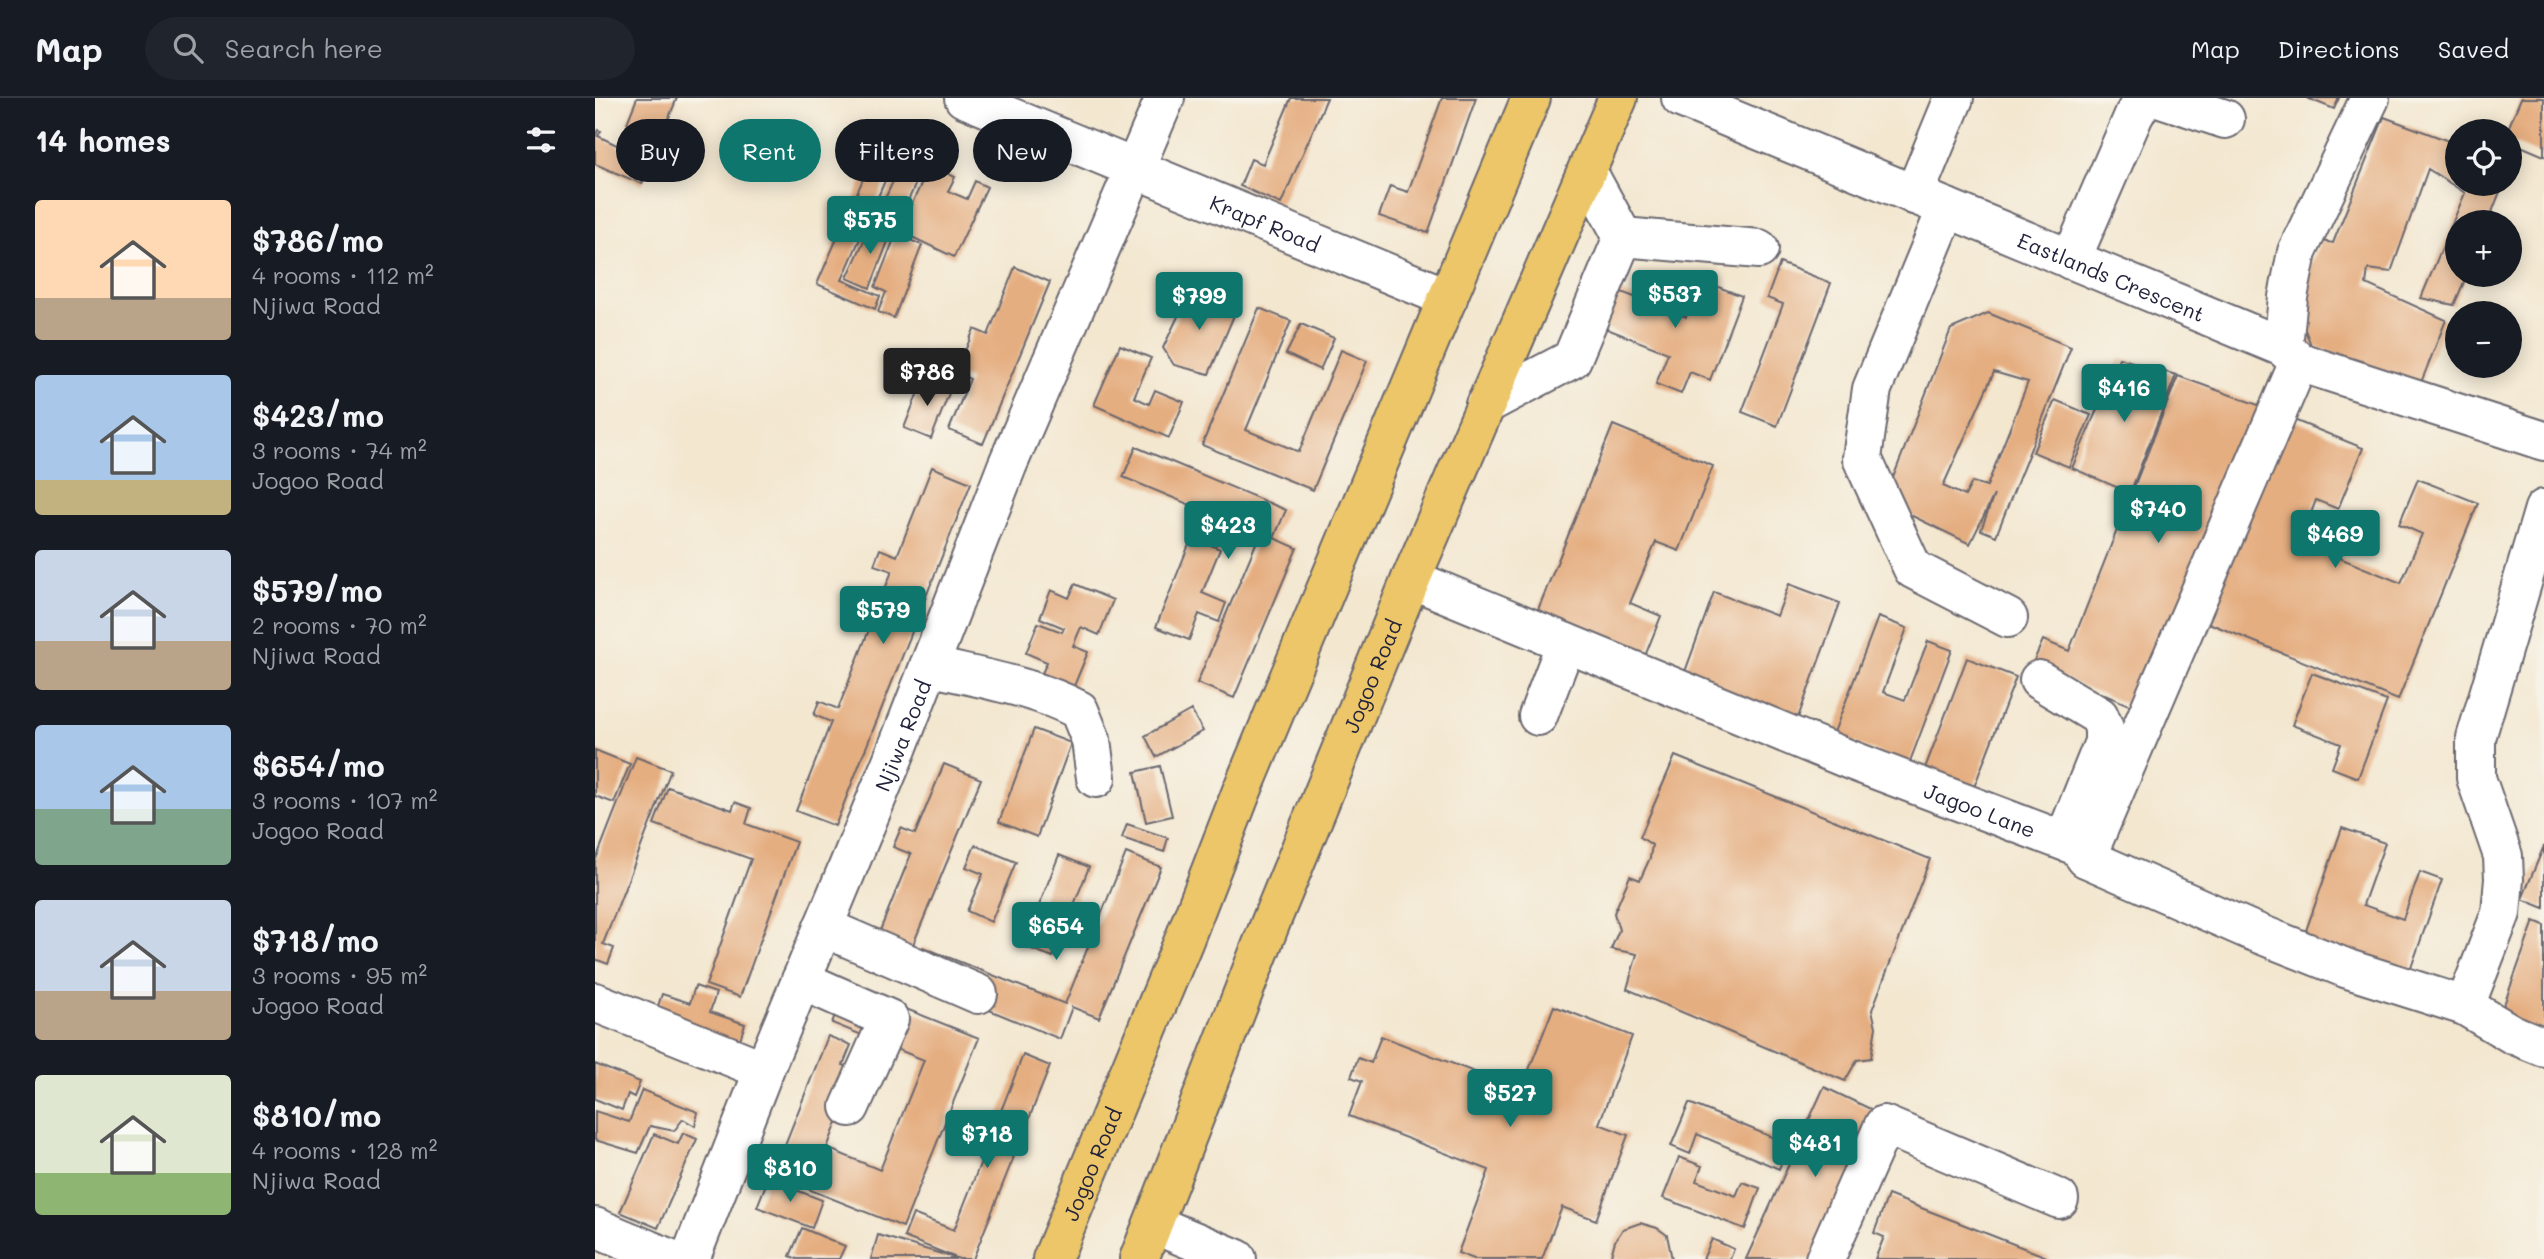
<!DOCTYPE html>
<meta charset="utf-8">
<style>
body{margin:0;font-family:Mali,sans-serif;background:#20242c;color:#f1f3f6;height:100vh;display:flex;flex-direction:column;font-size:26px;white-space:nowrap}
*{box-sizing:border-box;margin:0}
p{font-size:23px;color:#9ea1a6}
.icon{flex:none;width:38px;height:38px;fill:none;stroke:currentColor;stroke-width:2;stroke-linecap:round;stroke-linejoin:round}
.map{position:relative;flex:1;overflow:hidden}
.sheet{display:flex;flex-direction:column;background:#171b24;width:595px}
.sheet>*{flex:none}
.hud{position:absolute;left:21px;top:21px;width:665px;height:63px;display:flex;gap:14px}
.buttons{position:absolute;left:1850px;top:21px;display:grid;gap:14px}
.buttons a{display:grid;place-items:center;width:77px;height:77px;border-radius:50%;background:#171b24;box-shadow:0 4px 18px #0003;font-size:35px}
.price{position:absolute;translate:-50% -60px;padding:0 16px;border-radius:7px;background:#0f766e;color:#fff;font-size:23px;line-height:46px;filter:drop-shadow(0 2px 4px #0008)}
.price::after{content:'';position:absolute;left:50%;top:42px;width:21px;height:16px;margin-left:-10px;background:inherit;clip-path:polygon(0 0,100% 0,50% 100%)}
.price.selected{background:#222;color:#fff}
ul{padding:0;list-style:none}
li{display:flex;align-items:center;gap:21px;height:175px;padding:0 35px}
li span{display:grid;place-items:center;flex:none;width:196px;height:140px;border-radius:7px;color:#555}
li>.icon{margin-inline-start:auto}
span .icon{width:84px;height:84px;fill:#fffc;stroke-width:1}
li b{font-size:30px}
h2{display:flex;justify-content:space-between;align-items:center;height:84px;padding:0 35px;font-size:30px}
.chip{padding:0 24px;border-radius:32px;background:#171b24;box-shadow:0 4px 18px #0003;font-size:24px;line-height:63px}
.chip.selected{background:#0f766e;color:#fff}
header{display:flex;align-items:center;gap:42px;box-sizing:border-box;height:98px;padding:0 35px;background:#171b24;border-bottom:2px solid #363941}
header strong{font-size:33px}
nav{display:flex;gap:38px;margin-inline-start:auto;font-size:24px}
.search{width:490px;height:63px;background:#20242c;display:flex;align-items:center;gap:18px;box-sizing:border-box;padding:0 24px;border-radius:38px;color:#9ea1a6;font-size:26px}
main{display:flex;flex:1;min-height:0}
.map>svg:first-child{display:block}
</style>
<header>
<strong>Map</strong>
<div class="search"><svg class="icon" aria-label="search" viewBox="0 0 24 24"><circle cx="10" cy="10" r="6"/><path d="M15 15l6 6"/></svg>Search here</div>
<nav><a>Map</a><a>Directions</a><a>Saved</a></nav>
</header>
<main>
<section class="sheet">
<h2>14 homes<svg class="icon" aria-label="filters" viewBox="0 0 24 24"><path d="M4 7h16M4 17h16"/><circle cx="9" cy="7" r="2"/><circle cx="15" cy="17" r="2"/></svg></h2>
<ul>
<li><span style="background:linear-gradient(#ffd9b3 70%,#b9a48a 0)"><svg class="icon" aria-label="home" viewBox="0 0 24 24"><path d="M3 11l9-7 9 7M6 9v11h12V9"/></svg></span><div><b>$786/mo</b><p>4 rooms · 112 m²</p><p>Njiwa Road</p></div></li>
<li><span style="background:linear-gradient(#a9c7e8 75%,#c2b280 0)"><svg class="icon" aria-label="home" viewBox="0 0 24 24"><path d="M3 11l9-7 9 7M6 9v11h12V9"/></svg></span><div><b>$423/mo</b><p>3 rooms · 74 m²</p><p>Jogoo Road</p></div></li>
<li><span style="background:linear-gradient(#c9d6e8 65%,#b9a48a 0)"><svg class="icon" aria-label="home" viewBox="0 0 24 24"><path d="M3 11l9-7 9 7M6 9v11h12V9"/></svg></span><div><b>$579/mo</b><p>2 rooms · 70 m²</p><p>Njiwa Road</p></div></li>
<li><span style="background:linear-gradient(#a9c7e8 60%,#7fa58c 0)"><svg class="icon" aria-label="home" viewBox="0 0 24 24"><path d="M3 11l9-7 9 7M6 9v11h12V9"/></svg></span><div><b>$654/mo</b><p>3 rooms · 107 m²</p><p>Jogoo Road</p></div></li>
<li><span style="background:linear-gradient(#c9d6e8 65%,#b9a48a 0)"><svg class="icon" aria-label="home" viewBox="0 0 24 24"><path d="M3 11l9-7 9 7M6 9v11h12V9"/></svg></span><div><b>$718/mo</b><p>3 rooms · 95 m²</p><p>Jogoo Road</p></div></li>
<li><span style="background:linear-gradient(#dfe7d0 70%,#8fb573 0)"><svg class="icon" aria-label="home" viewBox="0 0 24 24"><path d="M3 11l9-7 9 7M6 9v11h12V9"/></svg></span><div><b>$810/mo</b><p>4 rooms · 128 m²</p><p>Njiwa Road</p></div></li>
</ul>
</section>
<div class="map">
<svg width="1949" height="1161" viewBox="0 0 1949 1161">
<rect width="100%" height="100%" fill="#f7f3e8"/>
<filter id="ink" filterUnits="userSpaceOnUse"><feTurbulence type="fractalNoise" baseFrequency=".0143" numOctaves="2"/><feDisplacementMap in="SourceGraphic" scale="14" xChannelSelector="R" yChannelSelector="G"/><feConvolveMatrix kernelMatrix="1 2 1 2 8 2 1 2 1" color-interpolation-filters="sRGB"/></filter>
<filter id="wash" filterUnits="userSpaceOnUse"><feTurbulence type="fractalNoise" baseFrequency=".00686" numOctaves="4" result="noise"/><feDisplacementMap in="SourceGraphic" scale="28" xChannelSelector="R" yChannelSelector="G"/><feGaussianBlur stdDeviation="1.57" result="paint"/><feColorMatrix in="noise" values="0 0 0 0 0 0 0 0 0 0 0 0 0 0 0 0 0 1.4 0 .05"/><feComposite in="paint" operator="in"/></filter>
<g filter="url(#wash)">
<rect width="100%" height="100%" fill="#f3e7d0"/>
<g id="blocks">
<path fill="#e5ae81" fill-rule="evenodd" d="M 42,0 L 82,0 L 47,86 L 0,66 L 0,39 L 3,32 L 6,33 L 3,38 L 34,53 L 42,34 L 32,25 Z
M 696,0 L 732,0 L 686,106 L 645,88 L 656,61 L 668,66 Z
M 847,0 L 881,0 L 833,135 L 784,118 L 795,88 L 813,94 Z
M 1712,0 L 1744,0 L 1739,11 Z
M 1926,0 L 1949,0 L 1949,58 L 1914,43 L 1914,33 L 1912,33 Z
M 1789,19 L 1862,46 L 1862,86 L 1908,86 L 1893,124 L 1862,124 L 1862,177 L 1872,177 L 1859,207 L 1826,200 L 1870,95 L 1833,71 L 1796,174 L 1773,171 L 1771,186 L 1851,222 L 1825,287 L 1716,247 L 1699,204 L 1726,143 L 1738,145 Z
M 283,47 L 302,55 L 247,182 L 285,198 L 280,211 L 222,186 Z
M 306,66 L 326,74 L 308,114 L 288,105 Z
M 335,67 L 360,79 L 353,93 L 372,101 L 380,83 L 392,89 L 359,159 L 304,133 Z
M 277,125 L 297,133 L 275,190 L 252,180 Z
M 301,136 L 327,147 L 299,220 L 283,214 L 291,194 L 280,189 Z
M 1185,165 L 1236,185 L 1182,328 L 1147,314 L 1188,206 L 1172,200 Z
M 420,169 L 455,184 L 388,346 L 354,332 L 375,281 L 361,275 L 379,231 L 393,237 Z
M 1105,182 L 1147,198 L 1115,282 L 1095,274 L 1086,296 L 1061,286 L 1073,255 L 997,225 L 1011,188 L 1091,219 Z
M 596,191 L 643,208 L 614,276 L 579,267 L 568,250 Z
M 664,210 L 696,223 L 651,332 L 704,354 L 746,252 L 772,263 L 718,392 L 607,347 Z
M 1393,215 L 1476,249 L 1401,438 L 1386,432 L 1399,397 L 1375,446 L 1309,414 L 1296,385 L 1356,231 ZM 1399,274 L 1433,284 L 1392,388 L 1377,384 L 1370,398 L 1348,388 Z
M 706,226 L 739,240 L 725,272 L 691,256 Z
M 525,247 L 556,260 L 539,299 L 554,306 L 560,292 L 589,304 L 574,340 L 499,307 Z
M 1524,260 L 1581,277 L 1535,395 L 1477,370 Z
M 1583,278 L 1669,309 L 1546,612 L 1437,567 L 1448,542 L 1474,553 Z
M 329,279 L 356,290 L 336,341 L 309,330 Z
M 1460,302 L 1496,317 L 1474,369 L 1438,354 Z
M 1694,320 L 1768,350 L 1743,411 L 1721,402 L 1705,444 L 1806,485 L 1827,436 L 1804,426 L 1823,381 L 1883,405 L 1803,602 L 1611,524 Z
M 1018,327 L 1118,368 L 1084,453 L 1061,444 L 1035,505 L 1066,518 L 1048,563 L 940,519 Z
M 541,349 L 691,412 L 679,440 L 702,450 L 639,600 L 602,585 L 665,436 L 528,379 Z
M 337,369 L 376,385 L 240,728 L 201,713 L 236,624 L 219,617 L 224,603 L 243,611 L 297,473 L 279,467 L 285,451 L 302,458 Z
M 597,439 L 625,451 L 607,495 L 631,505 L 624,524 L 604,516 L 594,542 L 561,529 Z
M 480,486 L 518,502 L 504,537 L 486,529 L 478,548 L 493,554 L 477,593 L 445,580 L 452,564 L 431,555 L 443,525 L 467,534 L 469,530 L 445,520 L 456,492 L 474,500 Z
M 1194,486 L 1245,505 L 1201,625 L 1087,582 L 1119,494 L 1182,518 Z
M 1283,519 L 1312,530 L 1288,594 L 1310,602 L 1333,543 L 1357,552 L 1314,666 L 1238,637 Z
M 1372,560 L 1421,579 L 1376,697 L 1327,678 Z
M 1717,575 L 1792,603 L 1763,680 L 1737,670 L 1746,646 L 1697,627 Z
M 596,612 L 608,633 L 561,659 L 550,638 Z
M 439,631 L 476,645 L 442,739 L 404,724 Z
M 0,652 L 35,666 L 19,705 L 0,698 Z
M 1080,658 L 1335,761 L 1277,912 L 1281,929 L 1276,960 L 1262,962 L 1250,983 L 1032,891 L 1042,856 L 1016,851 L 1024,832 L 1019,815 L 1035,778 L 1045,782 L 1055,760 L 1057,747 L 1045,739 Z
M 41,659 L 76,672 L 8,846 L 19,850 L 13,866 L 0,861 L 0,764 Z
M 349,666 L 386,681 L 315,854 L 282,840 L 316,756 L 298,749 L 306,730 L 320,736 Z
M 565,668 L 577,718 L 551,724 L 540,674 Z
M 73,689 L 137,712 L 140,704 L 156,710 L 151,726 L 201,744 L 145,899 L 111,887 L 156,761 L 59,726 Z
M 532,726 L 573,740 L 569,754 L 527,740 Z
M 1747,730 L 1790,745 L 1768,807 L 1808,821 L 1825,774 L 1847,782 L 1812,881 L 1707,844 Z
M 380,747 L 421,764 L 396,824 L 372,813 L 388,776 L 371,769 Z
M 1949,748 L 1949,810 L 1927,801 Z
M 531,755 L 566,769 L 504,920 L 477,909 L 465,941 L 316,880 L 328,849 L 470,906 Z
M 464,757 L 494,769 L 458,859 L 428,848 Z
M 1939,823 L 1949,827 L 1949,934 L 1905,918 Z
M 251,887 L 384,940 L 308,1129 L 178,1077 L 233,938 L 256,947 L 248,967 L 262,973 L 232,1050 L 285,1072 L 329,962 L 237,925 Z
M 100,888 L 121,895 L 115,914 L 150,926 L 143,948 L 59,920 L 67,896 L 95,905 Z
M 959,908 L 1037,938 L 1004,1026 L 1033,1037 L 1001,1122 L 967,1109 L 947,1161 L 879,1161 L 863,1155 L 894,1072 L 754,1018 L 767,983 L 756,979 L 763,960 L 776,965 L 786,938 L 926,992 Z
M 428,957 L 455,968 L 378,1161 L 364,1161 L 309,1139 L 318,1116 L 359,1132 Z
M 0,966 L 45,984 L 39,999 L 33,996 L 27,1012 L 0,1001 Z
M 1229,989 L 1284,1015 L 1217,1161 L 1151,1161 Z
M 47,992 L 103,1014 L 100,1028 L 88,1021 L 79,1033 L 55,1028 L 43,1055 L 0,1042 L 0,1013 L 34,1024 Z
M 1094,1005 L 1194,1046 L 1184,1071 L 1102,1036 L 1095,1056 L 1076,1048 Z
M 88,1035 L 102,1041 L 63,1130 L 25,1114 L 59,1036 L 83,1046 Z
M 1084,1059 L 1107,1068 L 1101,1083 L 1141,1098 L 1147,1084 L 1165,1090 L 1150,1131 L 1068,1100 Z
M 173,1081 L 227,1102 L 217,1130 L 162,1109 Z
M 1293,1097 L 1457,1161 L 1280,1161 L 1289,1139 L 1279,1135 Z
M 1045,1125 L 1062,1130 L 1072,1137 L 1077,1161 L 1015,1161 L 1020,1143 L 1028,1131 Z
M 207,1130 L 250,1148 L 244,1161 L 202,1161 L 195,1158 Z
M 283,1137 L 360,1160 L 360,1161 L 276,1161 Z
M 1117,1141 L 1139,1151 L 1135,1161 L 1108,1161 Z"/>
</g>
</g>
<g filter="url(#ink)">
<use href="#blocks" fill-opacity="0" stroke="#6b676f" stroke-width="2"/>
<g fill="none" stroke-linecap="round" stroke-linejoin="round">
<g stroke="#6b676f" stroke-width="42">
<g id="minor">
<path id="s1" d="M 369,0 L 853,200"/>
<path id="s2" d="M 1086,0 L 1688,249 L 1704,264 L 1949,343"/>
<path d="M 1566,0 L 1630,21"/>
<path d="M 1319,97 L 1359,0"/>
<path d="M 1352,110 L 1277,291 L 1267,360 L 1318,471 L 1413,520"/>
<path d="M 1028,139 L 1164,151"/>
<path d="M 1476,162 L 1539,17 L 1549,0"/>
<path d="M 1688,249 L 1693,199 L 1702,154 L 1775,0"/>
<path d="M 890,307 L 977,261 L 1028,139 L 992,73"/>
<path id="s3" d="M 816,481 L 1253,661 L 1482,748 L 1491,760 L 1655,832 L 1753,871 L 1870,908 L 1917,936 L 1949,949"/>
<path d="M 334,568 C 384,580 438,588 484,612 L 496,642 L 501,680"/>
<path d="M 1444,582 L 1504,618 L 1509,630 L 1509,644 L 1469,743"/>
<path d="M 943,618 L 971,545"/>
<path d="M 1491,760 L 1704,264"/>
<path d="M 228,829 L 383,896"/>
<path d="M 206,882 L 294,921 L 255,1009"/>
<path d="M 0,904 L 169,972"/>
<path d="M 1870,908 L 1906,815 L 1909,781 L 1908,758 L 1881,680 L 1881,640 L 1949,411"/>
<path d="M 558,1126 L 642,1161"/>
<path d="M 0,1129 L 76,1161"/>
<path id="s4" d="M 95,1161 L 169,972 L 302,651 L 412,368 L 570,0"/>
<path d="M 1230,1161 L 1289,1027 L 1464,1101"/>
</g>
</g>
<g stroke="#6b676f" stroke-width="42">
<g id="major">
<path id="s5" d="M 457,1161 L 589,842 L 646,695 L 936,0"/>
<path id="s6" d="M 544,1161 L 677,821 L 816,481 L 1023,0"/>
</g>
</g>
<use href="#minor" stroke="#fff" stroke-width="38"/>
<use href="#major" stroke="#ecc669" stroke-width="38"/>
</g>
</g>
<g text-anchor="middle" dominant-baseline="central" stroke-width="5" stroke-linejoin="round" paint-order="stroke">
<g font-size="21" fill="#22223b" stroke="#f7f3e8">
<text stroke="none"><textPath href="#s1" startOffset="326">Krapf Road</textPath></text>
<text stroke="none"><textPath href="#s2" startOffset="466">Eastlands Crescent</textPath></text>
<text stroke="none"><textPath href="#s6" startOffset="628">Jogoo Road</textPath></text>
<text stroke="none"><textPath href="#s4" startOffset="565">Njiwa Road</textPath></text>
<text stroke="none"><textPath href="#s3" startOffset="614">Jagoo Lane</textPath></text>
<text stroke="none"><textPath href="#s5" startOffset="103">Jogoo Road</textPath></text>
</g>
</g>
</svg>
<div class="buttons">
<a><svg class="icon" aria-label="locate" viewBox="0 0 24 24"><circle cx="12" cy="12" r="6"/><path d="M12 2v4M12 18v4M2 12h4M18 12h4"/></svg></a>
<a>+</a>
<a>−</a>
</div>
<b class="price" style="left:275px;top:158px">$575</b>
<b class="price" style="left:1080px;top:232px">$537</b>
<b class="price" style="left:604px;top:234px">$799</b>
<b class="price selected" style="left:332px;top:310px">$786</b>
<b class="price" style="left:1529px;top:326px">$416</b>
<b class="price" style="left:1563px;top:447px">$740</b>
<b class="price" style="left:633px;top:463px">$423</b>
<b class="price" style="left:1740px;top:472px">$469</b>
<b class="price" style="left:288px;top:548px">$579</b>
<b class="price" style="left:461px;top:864px">$654</b>
<b class="price" style="left:915px;top:1031px">$527</b>
<b class="price" style="left:392px;top:1072px">$718</b>
<b class="price" style="left:1220px;top:1081px">$481</b>
<b class="price" style="left:195px;top:1106px">$810</b>
<div class="hud">
<a class="chip">Buy</a>
<a class="chip selected">Rent</a>
<a class="chip">Filters</a>
<a class="chip">New</a>
</div>
</div>
</main>
